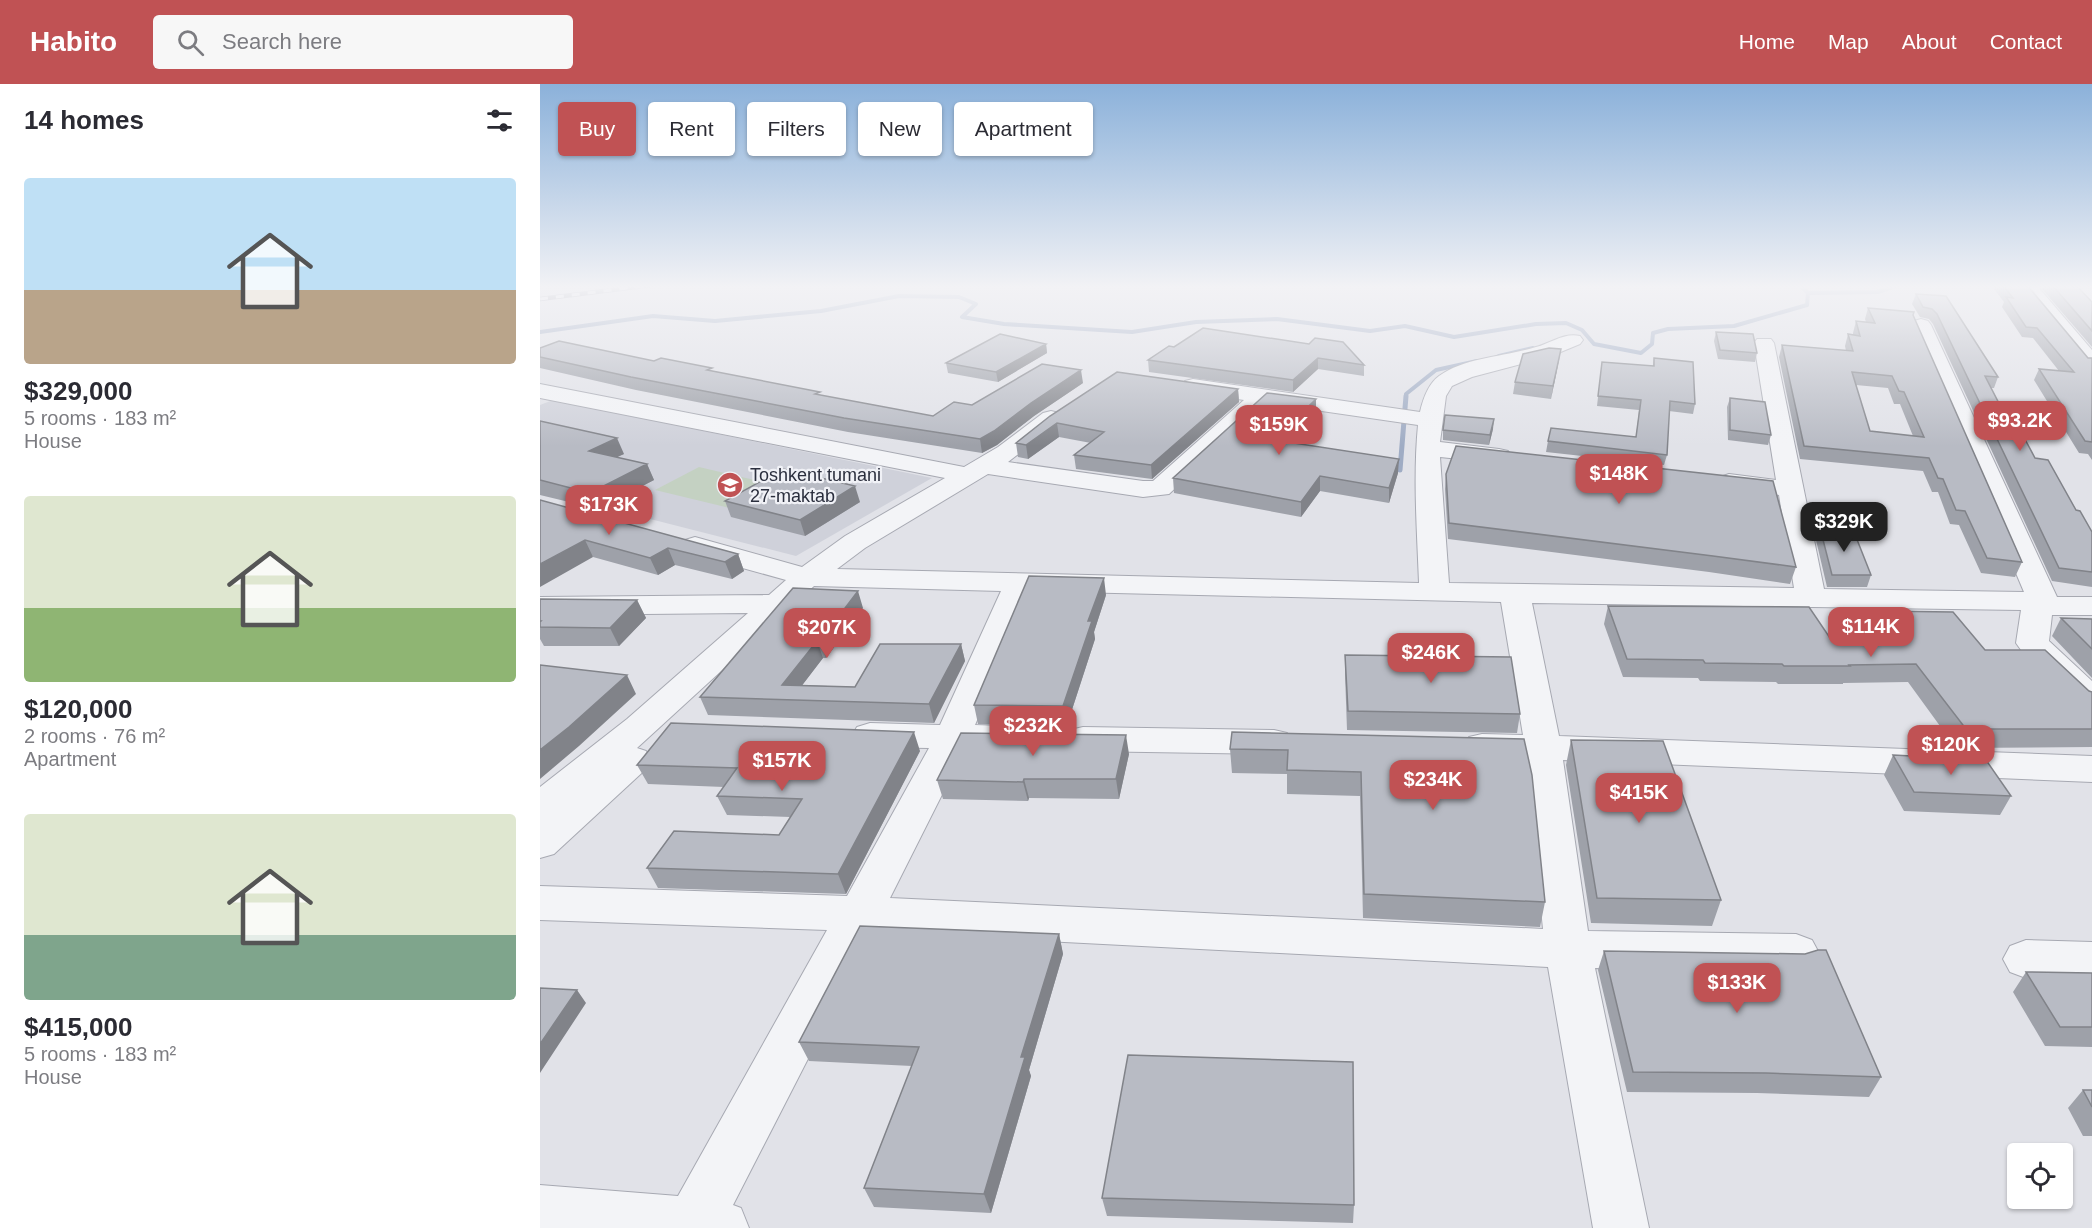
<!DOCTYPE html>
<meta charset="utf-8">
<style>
body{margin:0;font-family:Helvetica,sans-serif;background:#f7f7f7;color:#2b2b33;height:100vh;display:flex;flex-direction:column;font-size:22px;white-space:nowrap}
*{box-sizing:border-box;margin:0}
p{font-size:20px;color:#7c7c81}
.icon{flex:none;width:33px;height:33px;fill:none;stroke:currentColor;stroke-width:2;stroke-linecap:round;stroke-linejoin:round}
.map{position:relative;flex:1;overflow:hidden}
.sheet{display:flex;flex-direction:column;background:#fff;width:540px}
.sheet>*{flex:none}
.guide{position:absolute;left:18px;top:18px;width:570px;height:54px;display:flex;gap:12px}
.controls{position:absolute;left:1467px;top:1059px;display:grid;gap:12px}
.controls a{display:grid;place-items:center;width:66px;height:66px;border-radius:6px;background:#fff;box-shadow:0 2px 4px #0004;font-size:30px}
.price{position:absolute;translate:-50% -51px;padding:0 14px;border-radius:12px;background:#c05254;color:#fff;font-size:20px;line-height:39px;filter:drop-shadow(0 2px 3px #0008)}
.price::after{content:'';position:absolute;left:50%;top:36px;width:18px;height:14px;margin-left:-9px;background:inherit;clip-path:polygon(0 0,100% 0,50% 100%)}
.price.active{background:#222;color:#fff}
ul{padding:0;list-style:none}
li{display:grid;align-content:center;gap:12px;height:318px;padding:0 24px}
li span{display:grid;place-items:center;height:186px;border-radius:6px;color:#555}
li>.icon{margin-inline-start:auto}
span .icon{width:108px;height:108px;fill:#fffc;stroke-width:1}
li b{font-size:26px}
h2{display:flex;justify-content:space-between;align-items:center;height:72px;padding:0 24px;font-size:26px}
.tag{padding:0 21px;border-radius:6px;background:#fff;box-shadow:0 2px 4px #0004;font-size:21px;line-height:54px}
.tag.active{background:#c05254;color:#fff}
header{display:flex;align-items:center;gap:36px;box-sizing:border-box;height:84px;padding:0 30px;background:#c05254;color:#fff}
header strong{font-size:28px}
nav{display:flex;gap:33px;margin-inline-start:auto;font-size:21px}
.search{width:420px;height:54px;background:#f7f7f7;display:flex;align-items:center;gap:15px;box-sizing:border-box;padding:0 21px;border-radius:6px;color:#7c7c81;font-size:22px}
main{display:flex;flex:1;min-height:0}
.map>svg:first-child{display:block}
</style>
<header>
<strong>Habito</strong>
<div class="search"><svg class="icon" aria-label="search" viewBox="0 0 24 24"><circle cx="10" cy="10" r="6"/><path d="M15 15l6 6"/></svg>Search here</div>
<nav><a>Home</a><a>Map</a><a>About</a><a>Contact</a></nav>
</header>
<main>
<section class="sheet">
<h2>14 homes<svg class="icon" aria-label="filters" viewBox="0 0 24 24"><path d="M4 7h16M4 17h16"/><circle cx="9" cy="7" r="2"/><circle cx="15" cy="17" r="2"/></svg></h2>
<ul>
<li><span style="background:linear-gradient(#bfe0f5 60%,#b9a48a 0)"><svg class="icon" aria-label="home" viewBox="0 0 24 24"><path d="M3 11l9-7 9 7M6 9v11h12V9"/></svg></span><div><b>$329,000</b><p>5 rooms · 183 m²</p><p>House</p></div></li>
<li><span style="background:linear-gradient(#dfe7d0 60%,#8fb573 0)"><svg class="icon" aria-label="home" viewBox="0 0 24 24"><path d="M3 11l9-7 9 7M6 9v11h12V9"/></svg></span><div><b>$120,000</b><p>2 rooms · 76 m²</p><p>Apartment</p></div></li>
<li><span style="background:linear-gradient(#dfe7d0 65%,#7fa58c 0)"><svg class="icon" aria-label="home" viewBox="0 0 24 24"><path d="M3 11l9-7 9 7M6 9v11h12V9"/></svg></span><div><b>$415,000</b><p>5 rooms · 183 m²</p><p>House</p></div></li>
</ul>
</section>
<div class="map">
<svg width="1552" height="1144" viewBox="0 0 1552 1144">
<rect width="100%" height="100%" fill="#e1e2e8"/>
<path fill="#cfd1da" d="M 13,316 L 392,394 L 256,472 L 0,407 L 0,321 Z"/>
<path fill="#c4d1c2" d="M 159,383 L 240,402 L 198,426 L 115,406 Z"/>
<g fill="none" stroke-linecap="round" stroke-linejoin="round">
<path stroke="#9facc4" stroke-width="4" d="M 1268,209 L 1338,208 L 1358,201
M 0,248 L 113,232 L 175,237 L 281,227 L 359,212 L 419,213 L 436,220 L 422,233 L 464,240 L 592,248 L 656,238 L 737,235 L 830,247 L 865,242 L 914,253 L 996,240 L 1026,239 L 1042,246 L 1054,260 L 1101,269 L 1112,260 L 1113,249 L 1128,245 L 1194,242 L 1267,221 L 1268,209 L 1260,201
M 959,272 L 993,264
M 866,313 L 866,310 L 896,286 L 937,277"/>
<path stroke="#9facc4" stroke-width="5" d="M 860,386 L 866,312"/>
<g stroke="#a7a9b2" stroke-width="2">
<path id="minor" d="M 1492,202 L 1498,203 L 1552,266 L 1552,285 L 1545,283 L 1486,211 L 1483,207 L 1486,203 Z
M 1381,235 L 1388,237 L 1391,241 L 1517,513 L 1552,513 L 1552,531 L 1512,531 L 1509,557 L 1552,597 L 1552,627 L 1540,624 L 1481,566 L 1476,559 L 1481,526 L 992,519 L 1019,652 L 1552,672 L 1552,698 L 1023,676 L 1048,847 L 1256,850 L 1272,856 L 1279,869 L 1272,882 L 1256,888 L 1055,884 L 1109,1144 L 1053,1144 L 1008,883 L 333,848 L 193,1121 L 201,1124 L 209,1144 L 0,1144 L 0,1101 L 138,1112 L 287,846 L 0,836 L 0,802 L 307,812 L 389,664 L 330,663 L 317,659 L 312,651 L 317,643 L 330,639 L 400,641 L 461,507 L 274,502 L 97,664 L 106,667 L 112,676 L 106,685 L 14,770 L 0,774 L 0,703 L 87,635 L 208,529 L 0,531 L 0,513 L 229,511 L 246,496 L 145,468 L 141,462 L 145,456 L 155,453 L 262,483 L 305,452 L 405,394 L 0,314 L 0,300 L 424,383 L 458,363 L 503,329 L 511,327 L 519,329 L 523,334 L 519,339 L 468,378 L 603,397 L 613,397 L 704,316 L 645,307 L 642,302 L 645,297 L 653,295 L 880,328 C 883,315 888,300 899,292 C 926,273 965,273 996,263 C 1011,259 1025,248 1040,252 L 1043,256 L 1040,260 L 1011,272 L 932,293 L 912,302 L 906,312 L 900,358 L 959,365 L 968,367 L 971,372 L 968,377 L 959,379 L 900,373 L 909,499 L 1254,504 L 1239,411 L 1180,403 L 1176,398 L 1180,393 L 1189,390 L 1236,396 L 1214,259 L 1217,255 L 1231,255 L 1234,259 L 1284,505 L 1484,508 L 1371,241 L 1374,237 ZM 727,319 L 878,341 C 873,393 877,446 879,499 L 297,485 L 325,464 L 448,390 L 603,413 L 629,410 ZM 491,507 L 961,518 L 983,651 L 942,650 L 929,653 L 924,662 L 929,671 L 942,674 L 986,675 L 1003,845 L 350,814 L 425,665 L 464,666 L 477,663 L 482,654 L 477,645 L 464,642 L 435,641 Z
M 543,643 L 734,646 L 747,649 L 752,658 L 747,667 L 734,670 L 543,667 L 530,664 L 525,655 L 530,646 Z
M 1486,856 L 1552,858 L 1552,896 L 1486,894 L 1470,888 L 1463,875 L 1470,862 Z"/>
</g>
<use href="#minor" fill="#f3f4f7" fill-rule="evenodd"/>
<g stroke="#7c8090" stroke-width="4.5">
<path id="rail" d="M 0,215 L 112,201"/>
</g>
<use href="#rail" stroke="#f0f1f6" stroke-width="3" stroke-dasharray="8" stroke-linecap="butt"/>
</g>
<path fill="#9ea1a9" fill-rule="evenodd" d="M 1451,201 L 1487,201 L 1548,274 L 1552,274 L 1552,376 L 1548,370 L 1539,369 L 1494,296 L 1499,285 L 1519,287 L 1493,254 L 1482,253 L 1462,223 L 1464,218 Z
M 1504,201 L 1536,201 L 1552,218 L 1552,263 L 1502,205 Z
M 1376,210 L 1406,212 L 1458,293 L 1454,304 L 1451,304 L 1465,331 L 1495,374 L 1552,448 L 1552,503 L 1512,497 L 1393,240 L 1389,235 L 1380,233 L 1372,220 Z
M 1328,224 L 1373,231 L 1482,478 L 1475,493 L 1441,489 L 1419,441 L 1410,440 L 1398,408 L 1392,408 L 1383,387 L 1260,375 L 1239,273 L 1242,261 L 1306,267 L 1305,262 L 1308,250 L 1313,251 L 1313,249 L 1316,237 L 1326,238 L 1325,235 ZM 1316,301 L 1348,304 L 1354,320 L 1360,320 L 1373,352 L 1330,347 Z
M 663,244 L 824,281 L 824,292 L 778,285 L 753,308 L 609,288 L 608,276 L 634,263 Z
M 1176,248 L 1217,269 L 1215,278 L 1178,275 L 1174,257 Z
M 506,260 L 507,269 L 458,298 L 408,289 L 406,279 Z
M 0,264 L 114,277 L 173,287 L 281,312 L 393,332 L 432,321 L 543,299 L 494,332 L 457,361 L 442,369 L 308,348 L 96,306 L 0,284 Z
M 1114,274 L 1155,320 L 1153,330 L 1129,327 L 1127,371 L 1124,381 L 1006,368 L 1008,357 L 1096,353 L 1099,326 L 1057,322 L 1062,278 L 1113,282 Z
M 1019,276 L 1011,315 L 973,310 L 975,298 Z
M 698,305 L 699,318 L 612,395 L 536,385 L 534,371 L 551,359 L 519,353 L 488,375 L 478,373 L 476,359 L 510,332 Z
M 1190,314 L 1231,351 L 1228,361 L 1188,356 L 1187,323 Z
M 776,329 L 747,358 L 858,389 L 849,419 L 780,407 L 761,433 L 634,409 L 633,394 Z
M 0,337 L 84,370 L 76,373 L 107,380 L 114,396 L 58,425 L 0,411 Z
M 953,345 L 949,361 L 903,356 L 903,346 Z
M 906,390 L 1256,483 L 1250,500 L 1169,488 L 908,455 L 905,405 Z
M 0,416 L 198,470 L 204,487 L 192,495 L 135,481 L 118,491 L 53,473 Z
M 185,417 L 320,418 L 265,452 L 191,433 Z
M 1280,444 L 1331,491 L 1327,503 L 1287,503 L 1276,456 Z
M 566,511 L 554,548 L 555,555 L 527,641 L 438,640 L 434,621 Z
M 0,515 L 97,516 L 106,534 L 79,562 L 4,562 L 0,555 Z
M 1068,522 L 1290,554 L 1336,553 L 1330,545 L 1337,527 L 1445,566 L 1552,608 L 1552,663 L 1416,664 L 1368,598 L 1303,599 L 1303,600 L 1238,600 L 1236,598 L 1160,597 L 1158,594 L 1083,593 L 1064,540 Z
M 323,524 L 286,574 L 283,574 L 262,601 L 315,603 L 421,560 L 425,577 L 394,639 L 168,631 L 160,613 Z
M 1521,534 L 1552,535 L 1552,594 L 1512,552 Z
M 805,571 L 980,630 L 977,649 L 807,646 L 805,590 Z
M 984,655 L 1005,818 L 1000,843 L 823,834 L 820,712 L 747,710 L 747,690 L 692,689 L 690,665 Z
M 1031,656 L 1181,816 L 1172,842 L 1051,839 L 1026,681 Z
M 380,667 L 306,810 L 118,804 L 107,784 L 239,751 L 250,733 L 187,731 L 177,712 L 184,703 L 108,700 L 97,681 Z
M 589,670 L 579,715 L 489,714 L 488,717 L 403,715 L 397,696 Z
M 1353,671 L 1471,712 L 1460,731 L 1364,727 L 1344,691 Z
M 519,850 L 523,870 L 489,986 L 491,992 L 451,1129 L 334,1123 L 324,1104 L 372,982 L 269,977 L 259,958 Z
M 1064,867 L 1341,993 L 1329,1013 L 1217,1009 L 1087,1008 L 1058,886 Z
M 1486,888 L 1552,889 L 1552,963 L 1505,962 L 1473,908 Z
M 1543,1006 L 1552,1006 L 1552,1052 L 1543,1052 L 1528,1024 Z
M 562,1114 L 814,1121 L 813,1139 L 567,1132 Z"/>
<path fill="#818389" d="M 506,260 L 507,269 L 458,298 L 456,288 Z
M 1021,265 L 1019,276 L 1011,315 L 1013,302 Z
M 778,274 L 778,285 L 753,308 L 753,296 Z
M 541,286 L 543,299 L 494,332 L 457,361 L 442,369 L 440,355 L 491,319 Z
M 698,305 L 699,318 L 612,395 L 611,381 Z
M 776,315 L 776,329 L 734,370 L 734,356 Z
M 954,335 L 953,345 L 949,361 L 950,351 Z
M 517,339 L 519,353 L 488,375 L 486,361 Z
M 77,354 L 84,370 L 56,383 L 49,367 Z
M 859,375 L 858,389 L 849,419 L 849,404 Z
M 107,380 L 114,396 L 58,425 L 50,409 Z
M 780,392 L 780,407 L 761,433 L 761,418 Z
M 315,402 L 320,418 L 265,452 L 260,436 Z
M 45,456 L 53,473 L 0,503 L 0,480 Z
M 128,464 L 135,481 L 118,491 L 110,474 Z
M 198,470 L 204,487 L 192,495 L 185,478 Z
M 564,494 L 566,511 L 554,548 L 555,555 L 527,641 L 523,622 L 548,537 Z
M 318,507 L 323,524 L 286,574 L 280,557 Z
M 97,516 L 106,534 L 79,562 L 70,544 Z
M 277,557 L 283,574 L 251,616 L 242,601 Z
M 421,560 L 425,577 L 394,639 L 389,620 Z
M 87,591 L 96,610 L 39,662 L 0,695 L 0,666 Z
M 374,648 L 380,667 L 306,810 L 298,790 Z
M 586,651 L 589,670 L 579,715 L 576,695 Z
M 484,695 L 489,714 L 488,717 L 483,698 Z
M 519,850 L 523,870 L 489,986 L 491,992 L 451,1129 L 444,1110 L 481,973 Z
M 37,906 L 46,919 L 0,989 L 0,960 Z"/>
<path fill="#b8bbc4" stroke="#818389" stroke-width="1.5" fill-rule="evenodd" d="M 1463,201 L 1487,201 L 1548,274 L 1552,274 L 1552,358 L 1545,357 L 1499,285 L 1534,288 L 1497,244 L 1486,243 L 1466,213 L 1473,214 Z
M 1512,201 L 1536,201 L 1552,218 L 1552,247 Z
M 1376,210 L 1406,212 L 1458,293 L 1445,292 L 1465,331 L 1472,331 L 1495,374 L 1508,376 L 1536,426 L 1540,427 L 1552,448 L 1552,488 L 1519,484 L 1397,230 L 1392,225 L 1383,223 Z
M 1328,224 L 1374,228 L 1373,231 L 1482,478 L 1447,474 L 1425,427 L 1416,426 L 1403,395 L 1398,394 L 1389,374 L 1264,362 L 1242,261 L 1313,267 L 1308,250 L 1320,252 L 1316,237 L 1335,239 ZM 1312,288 L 1352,292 L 1359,307 L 1364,308 L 1384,353 L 1330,347 Z
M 663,244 L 769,260 L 775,254 L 803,258 L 824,281 L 778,274 L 753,296 L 608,276 L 629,262 L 634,263 Z
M 1176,248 L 1213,250 L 1217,269 L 1180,266 Z
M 460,250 L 506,260 L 456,288 L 406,279 Z
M 19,257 L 114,277 L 121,274 L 172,284 L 167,286 L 280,308 L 275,310 L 393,332 L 414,318 L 432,321 L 502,280 L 541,286 L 491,319 L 454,347 L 440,355 L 304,334 L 91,293 L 0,273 L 0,264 Z
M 1009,264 L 1021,265 L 1013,302 L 975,298 L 983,270 Z
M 1114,274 L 1153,278 L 1155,320 L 1130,317 L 1127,371 L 1008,357 L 1011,344 L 1096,353 L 1101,316 L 1058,312 L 1062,278 L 1114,282 Z
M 577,288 L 698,305 L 611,381 L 534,371 L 564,348 L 517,339 L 486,361 L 476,359 L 510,332 Z
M 727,309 L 776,315 L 734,356 L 859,375 L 849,404 L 780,392 L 761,418 L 633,394 Z
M 1190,314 L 1225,318 L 1231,351 L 1190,346 Z
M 905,331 L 954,335 L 950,351 L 903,346 Z
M 0,337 L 77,354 L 49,367 L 107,380 L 50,409 L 0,396 Z
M 916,362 L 1233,397 L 1256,483 L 1173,472 L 909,439 L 906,390 Z
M 243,385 L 315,402 L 260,436 L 185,417 Z
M 0,416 L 198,470 L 185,478 L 128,464 L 110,474 L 45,456 L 0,480 Z
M 1280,444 L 1314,448 L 1331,491 L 1292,491 Z
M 489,492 L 564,494 L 548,537 L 552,537 L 523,622 L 434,621 Z
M 253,504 L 318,507 L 280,557 L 277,557 L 242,601 L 315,603 L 340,560 L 421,560 L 389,620 L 160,613 Z
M 0,515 L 97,516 L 70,544 L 0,543 L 0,538 L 1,537 L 0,537 Z
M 1068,522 L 1269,523 L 1290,554 L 1356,553 L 1337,527 L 1413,528 L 1445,566 L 1505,566 L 1549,607 L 1552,608 L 1552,645 L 1426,645 L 1376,580 L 1309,581 L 1310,582 L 1244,582 L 1242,580 L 1165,579 L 1163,576 L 1087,575 Z
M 1521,534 L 1552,535 L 1552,565 Z
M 805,571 L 971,573 L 980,630 L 808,627 Z
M 0,581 L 87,591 L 29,643 L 0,666 Z
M 131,639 L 374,648 L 298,790 L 107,784 L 134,747 L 239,751 L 262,715 L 177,712 L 197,684 L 97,681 Z
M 692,648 L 984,655 L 992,691 L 1005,818 L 824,810 L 821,688 L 747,686 L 748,666 L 690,665 Z
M 421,649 L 586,651 L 576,695 L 484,695 L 483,698 L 397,696 Z
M 1031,656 L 1123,657 L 1181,816 L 1057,814 Z
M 1353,671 L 1446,676 L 1471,712 L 1374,708 Z
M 320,842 L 519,850 L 481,973 L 485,973 L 444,1110 L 324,1104 L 379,963 L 259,958 Z
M 1278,866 L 1286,866 L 1341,993 L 1226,989 L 1093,988 L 1064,867 L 1265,870 Z
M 1486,888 L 1552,889 L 1552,943 L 1520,943 Z
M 0,904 L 37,906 L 0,960 Z
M 588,971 L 813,978 L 814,1121 L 562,1114 Z
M 1543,1006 L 1552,1006 L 1552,1023 Z"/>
<linearGradient id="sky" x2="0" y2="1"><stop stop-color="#8bb1da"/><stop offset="0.56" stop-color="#f2f2f5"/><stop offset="1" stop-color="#f2f2f5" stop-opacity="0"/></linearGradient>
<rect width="1552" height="362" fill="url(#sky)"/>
<defs>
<g id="school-disc" transform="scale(1.35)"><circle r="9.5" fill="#c05254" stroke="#f0f1f6"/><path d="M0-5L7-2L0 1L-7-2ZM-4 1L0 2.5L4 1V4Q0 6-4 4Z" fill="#fff"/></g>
</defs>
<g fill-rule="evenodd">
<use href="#school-disc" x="190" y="401"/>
</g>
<g text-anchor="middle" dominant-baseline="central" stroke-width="4.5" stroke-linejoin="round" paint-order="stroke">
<g font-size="18" fill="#2b2f3e" stroke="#f0f1f6" text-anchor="start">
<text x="210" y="391">Toshkent tumani<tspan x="210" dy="21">27-maktab</tspan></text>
</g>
</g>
</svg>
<div class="controls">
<a><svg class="icon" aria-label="locate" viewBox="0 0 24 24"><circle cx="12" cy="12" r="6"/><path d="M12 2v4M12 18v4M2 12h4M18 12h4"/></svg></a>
</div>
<b class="price" style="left:1480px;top:368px">$93.2K</b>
<b class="price" style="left:739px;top:372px">$159K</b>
<b class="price" style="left:1079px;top:421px">$148K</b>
<b class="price" style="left:69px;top:452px">$173K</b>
<b class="price active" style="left:1304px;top:469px">$329K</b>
<b class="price" style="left:1331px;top:574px">$114K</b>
<b class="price" style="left:287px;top:575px">$207K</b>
<b class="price" style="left:891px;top:600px">$246K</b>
<b class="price" style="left:493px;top:673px">$232K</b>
<b class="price" style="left:1411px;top:692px">$120K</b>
<b class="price" style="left:242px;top:708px">$157K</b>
<b class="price" style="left:893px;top:727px">$234K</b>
<b class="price" style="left:1099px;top:740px">$415K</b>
<b class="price" style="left:1197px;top:930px">$133K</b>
<div class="guide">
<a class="tag active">Buy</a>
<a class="tag">Rent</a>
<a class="tag">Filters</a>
<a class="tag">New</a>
<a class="tag">Apartment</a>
</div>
</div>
</main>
